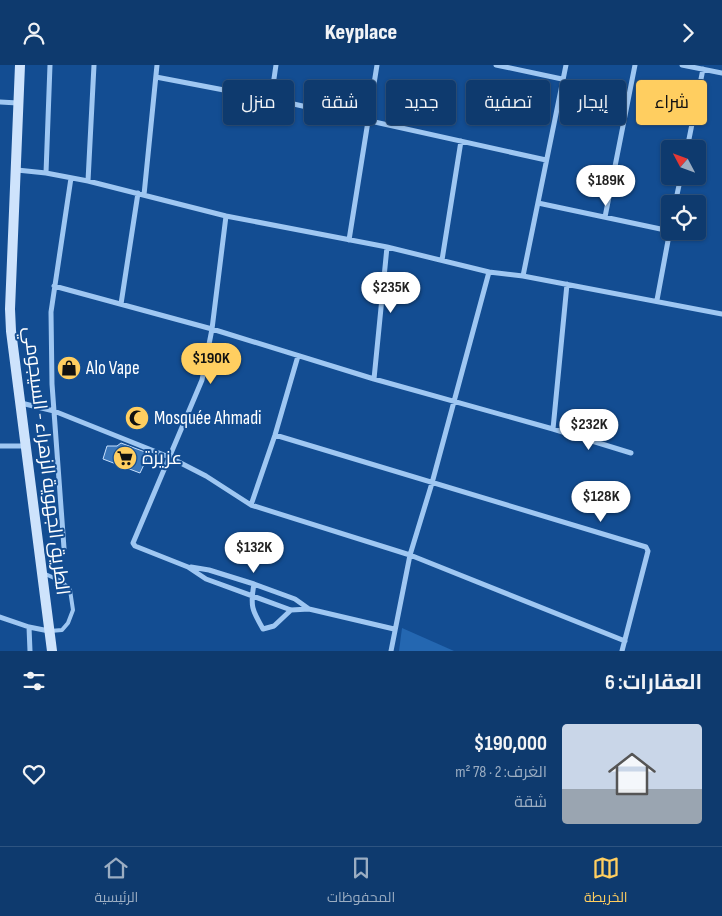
<!DOCTYPE html>
<html lang="ar">
<meta charset="utf-8">
<style>
body{margin:0;font-family:"Sofia Sans Condensed",Cairo,sans-serif;background:#1c4576;color:#f1f3f6;direction:rtl;height:100vh;display:flex;flex-direction:column;font-size:19px;white-space:nowrap}
*{box-sizing:border-box;margin:0}
p{font-size:16px;color:#9badc2}
.icon{flex:none;width:28px;height:28px;fill:none;stroke:currentColor;stroke-width:2;stroke-linecap:round;stroke-linejoin:round}
.map{position:relative;height:586px;overflow:hidden;direction:ltr}
.drawer{display:flex;flex-direction:column;background:#0e3a6e;flex:1}
.drawer>*{flex:none}
.guide{position:absolute;left:15px;top:15px;width:692px;height:45px;direction:rtl;display:flex;gap:10px}
.needle{width:32px;rotate:311deg}
.tools{position:absolute;left:661px;top:75px;display:grid;gap:10px}
.tools a{display:grid;place-items:center;width:45px;height:45px;border-radius:5px;background:#0e3a6e;box-shadow:0 1px 4px #0004,0 0 0 1px #2e5481;font-size:25px}
.price{position:absolute;translate:-50% -42px;padding:0 11px;border-radius:18px;background:#fff;color:#222;font-size:16px;line-height:32px;filter:drop-shadow(0 1px 2px #0008)}
.price::after{content:'';position:absolute;left:50%;top:30px;width:15px;height:11px;margin-left:-8px;background:inherit;clip-path:polygon(0 0,100% 0,50% 100%)}
.price.on{background:#ffce60;color:#111}
ul{padding:0;list-style:none}
li{display:flex;align-items:center;gap:15px;height:125px;padding:0 20px}
li span{display:grid;place-items:center;flex:none;width:140px;height:100px;border-radius:5px;color:#555}
li>.icon{margin-inline-start:auto}
span .icon{width:60px;height:60px;fill:#fffc;stroke-width:1}
li b{font-size:21px}
h2{display:flex;justify-content:space-between;align-items:center;height:60px;padding:0 20px;font-size:21px}
.pill{padding:0 18px;border-radius:5px;background:#0e3a6e;box-shadow:0 1px 4px #0004,0 0 0 1px #2e5481;font-size:18px;line-height:45px}
.pill.on{background:#ffce60;color:#111}
header{display:flex;justify-content:space-between;align-items:center;height:65px;padding:0 20px;background:#0e3a6e;font-size:22px;font-weight:800}
.menu{display:flex;justify-content:space-around;align-items:center;height:70px;border-top:1px solid #2e5481;background:#0e3a6e;font-size:14px;color:#9badc2}
.menu a{display:grid;justify-items:center;gap:2px}
.menu .on{color:#ffce60}
.map>svg:first-child{display:block}
</style>
<header><svg class="icon" aria-label="forward" viewBox="0 0 24 24"><path d="M9 5l7 7-7 7"/></svg>Keyplace<svg class="icon" aria-label="person" viewBox="0 0 24 24"><circle cx="12" cy="8" r="4"/><path d="M4 21q1-7 8-7t8 7"/></svg></header>
<div class="map">
<svg width="722" height="586" viewBox="0 0 722 586">
<rect width="100%" height="100%" fill="#134d92"/>
<path fill="#2467b1" d="M 402,563 L 454,586 L 399,586 Z"/>
<path fill="#3b77ba" stroke="#c7e0fd" d="M 121,378 L 145,387 L 148,391 L 140,408 L 103,394 L 107,381 L 117,381 Z"/>
<g fill="none" stroke-linecap="round" stroke-linejoin="round">
<path stroke="#9fc7f2" stroke-width="4" d="M 43,508 L 61,516 L 70,525 L 73,545 L 68,558 L 62,565 L 50,566"/>
<path stroke="#9fc7f2" stroke-width="5" d="M 496,0 L 562,14
M 682,0 L 722,8
M 156,12 L 271,34 L 546,95
M 271,34 L 276,0
M 0,37 L 18,38
M 687,84 L 703,4
M 17,105 L 46,108 L 88,116 L 226,151 L 387,182 L 489,207 L 523,211 L 722,249
M 46,108 L 50,0
M 88,116 L 94,0
M 144,130 L 157,0
M 538,138 L 670,166
M 675,139 L 681,111
M 226,151 L 212,264 L 202,315 L 133,478 L 135,481 L 188,502 L 206,514 L 291,545 L 309,544 L 394,564
M 605,152 L 635,0
M 349,175 L 377,0
M 442,195 L 461,76
M 523,211 L 566,0
M 54,221 L 212,264 L 374,314 L 553,364 L 567,219
M 657,235 L 670,165
M 121,239 L 138,128
M 374,314 L 387,182
M 21,338 L 54,346 L 169,392 L 206,411 L 251,440 L 410,490 L 625,576
M 553,364 L 631,388
M 275,370 L 646,482 L 648,486 L 622,586
M 0,381 L 24,381
M 251,440 L 275,370 L 298,291
M 64,483 L 52,319 L 51,247 L 71,113
M 191,502 L 209,505 L 254,519 L 295,534 L 309,544
M 254,519 C 250,541 252,545 263,564 L 274,561 L 291,545
M 0,552 L 29,562 L 49,566
M 29,562 L 30,586
M 391,586 L 410,490 L 432,418 L 489,207"/>
<path stroke="#cee3fc" stroke-width="10" d="M 20,0 L 10,244 L 11,266 L 52,586"/>
</g>
<defs>
<g id="shop-disc" transform="scale(1.25)"><circle r="9.5" fill="#ffce60" stroke="#134d92"/><path d="M-5-2.5h2.3a2.7 3.5 0 0 1 5.4 0H5L5.5 6h-11ZM-1.5-2.5h3a1.5 2.3 0 0 0-3 0Z" fill="#111"/></g>
<g id="mosque-disc" transform="scale(1.25)"><circle r="9.5" fill="#ffce60" stroke="#134d92"/><path d="M3.5-4.9A6 6 0 1 0 3.5 4.9A5 5 0 1 1 3.5-4.9Z" fill="#111"/></g>
<g id="supermarket-disc" transform="scale(1.25)"><circle r="9.5" fill="#ffce60" stroke="#134d92"/><path d="M-6-5.5h2.5l.6 2H6L4.5 2H-2.5L-4.4-4H-6ZM-1.5 3.2a1.3 1.3 0 1 0 .1 0ZM3 3.2a1.3 1.3 0 1 0 .1 0Z" fill="#111"/></g>
</defs>
<g fill-rule="evenodd">
<use href="#shop-disc" x="69" y="303"/>
<use href="#mosque-disc" x="137" y="353"/>
<use href="#supermarket-disc" x="125" y="393"/>
</g>
<g text-anchor="middle" dominant-baseline="central" stroke-width="4" stroke-linejoin="round" paint-order="stroke">
<g font-size="19" fill="#fff" stroke="#134d92" text-anchor="start">
<text x="86" y="303">Alo Vape</text>
<text x="154" y="353">Mosquée Ahmadi</text>
<text x="142" y="393">عزيزة</text>
</g>
<g font-size="19" fill="#fff" stroke="#134d92">
<text transform="translate(46 396) rotate(83)">الطريق الجهوية الزهراء - السيجومي</text>
</g>
</g>
</svg>
<div class="tools">
<a><svg class="needle" viewBox="-14 -14 28 28"><path d="M0-13l5 13h-10z" fill="#e53935"/><path d="M0 13l5-13h-10z" fill="#9badc2"/></svg></a>
<a><svg class="icon" aria-label="locate" viewBox="0 0 24 24"><circle cx="12" cy="12" r="6"/><path d="M12 2v4M12 18v4M2 12h4M18 12h4"/></svg></a>
</div>
<b class="price" style="left:606px;top:142px">$189K</b>
<b class="price" style="left:391px;top:249px">$235K</b>
<b class="price on" style="left:211px;top:320px">$190K</b>
<b class="price" style="left:589px;top:386px">$232K</b>
<b class="price" style="left:601px;top:458px">$128K</b>
<b class="price" style="left:254px;top:509px">$132K</b>
<div class="guide">
<a class="pill on">شراء</a>
<a class="pill">إيجار</a>
<a class="pill">تصفية</a>
<a class="pill">جديد</a>
<a class="pill">شقة</a>
<a class="pill">منزل</a>
</div>
</div>
<section class="drawer">
<h2>العقارات: 6<svg class="icon" aria-label="filters" viewBox="0 0 24 24"><path d="M4 7h16M4 17h16"/><circle cx="9" cy="7" r="2"/><circle cx="15" cy="17" r="2"/></svg></h2>
<ul>
<li><span style="background:linear-gradient(#c9d6e8 65%,#9aa5b1 0)"><svg class="icon" aria-label="home" viewBox="0 0 24 24"><path d="M3 11l9-7 9 7M6 9v11h12V9"/></svg></span><div><b>$190,000</b><p>الغرف: 2 · 78 m²</p><p>شقة</p></div><svg class="icon" aria-label="heart" viewBox="0 0 24 24"><path d="M12 20l-8-8c-3-5 5-10 8-4 3-6 11-1 8 4z"/></svg></li>
</ul>
</section>
<nav class="menu">
<a class="on"><svg class="icon" aria-label="map" viewBox="0 0 24 24"><path d="M3 6l6-2 6 2 6-2v14l-6 2-6-2-6 2zM9 4v14M15 6v14"/></svg>الخريطة</a>
<a><svg class="icon" aria-label="saved" viewBox="0 0 24 24"><path d="M7 4h10v16l-5-4-5 4z"/></svg>المحفوظات</a>
<a><svg class="icon" aria-label="home" viewBox="0 0 24 24"><path d="M3 11l9-7 9 7M6 9v11h12V9"/></svg>الرئيسية</a>
</nav>
